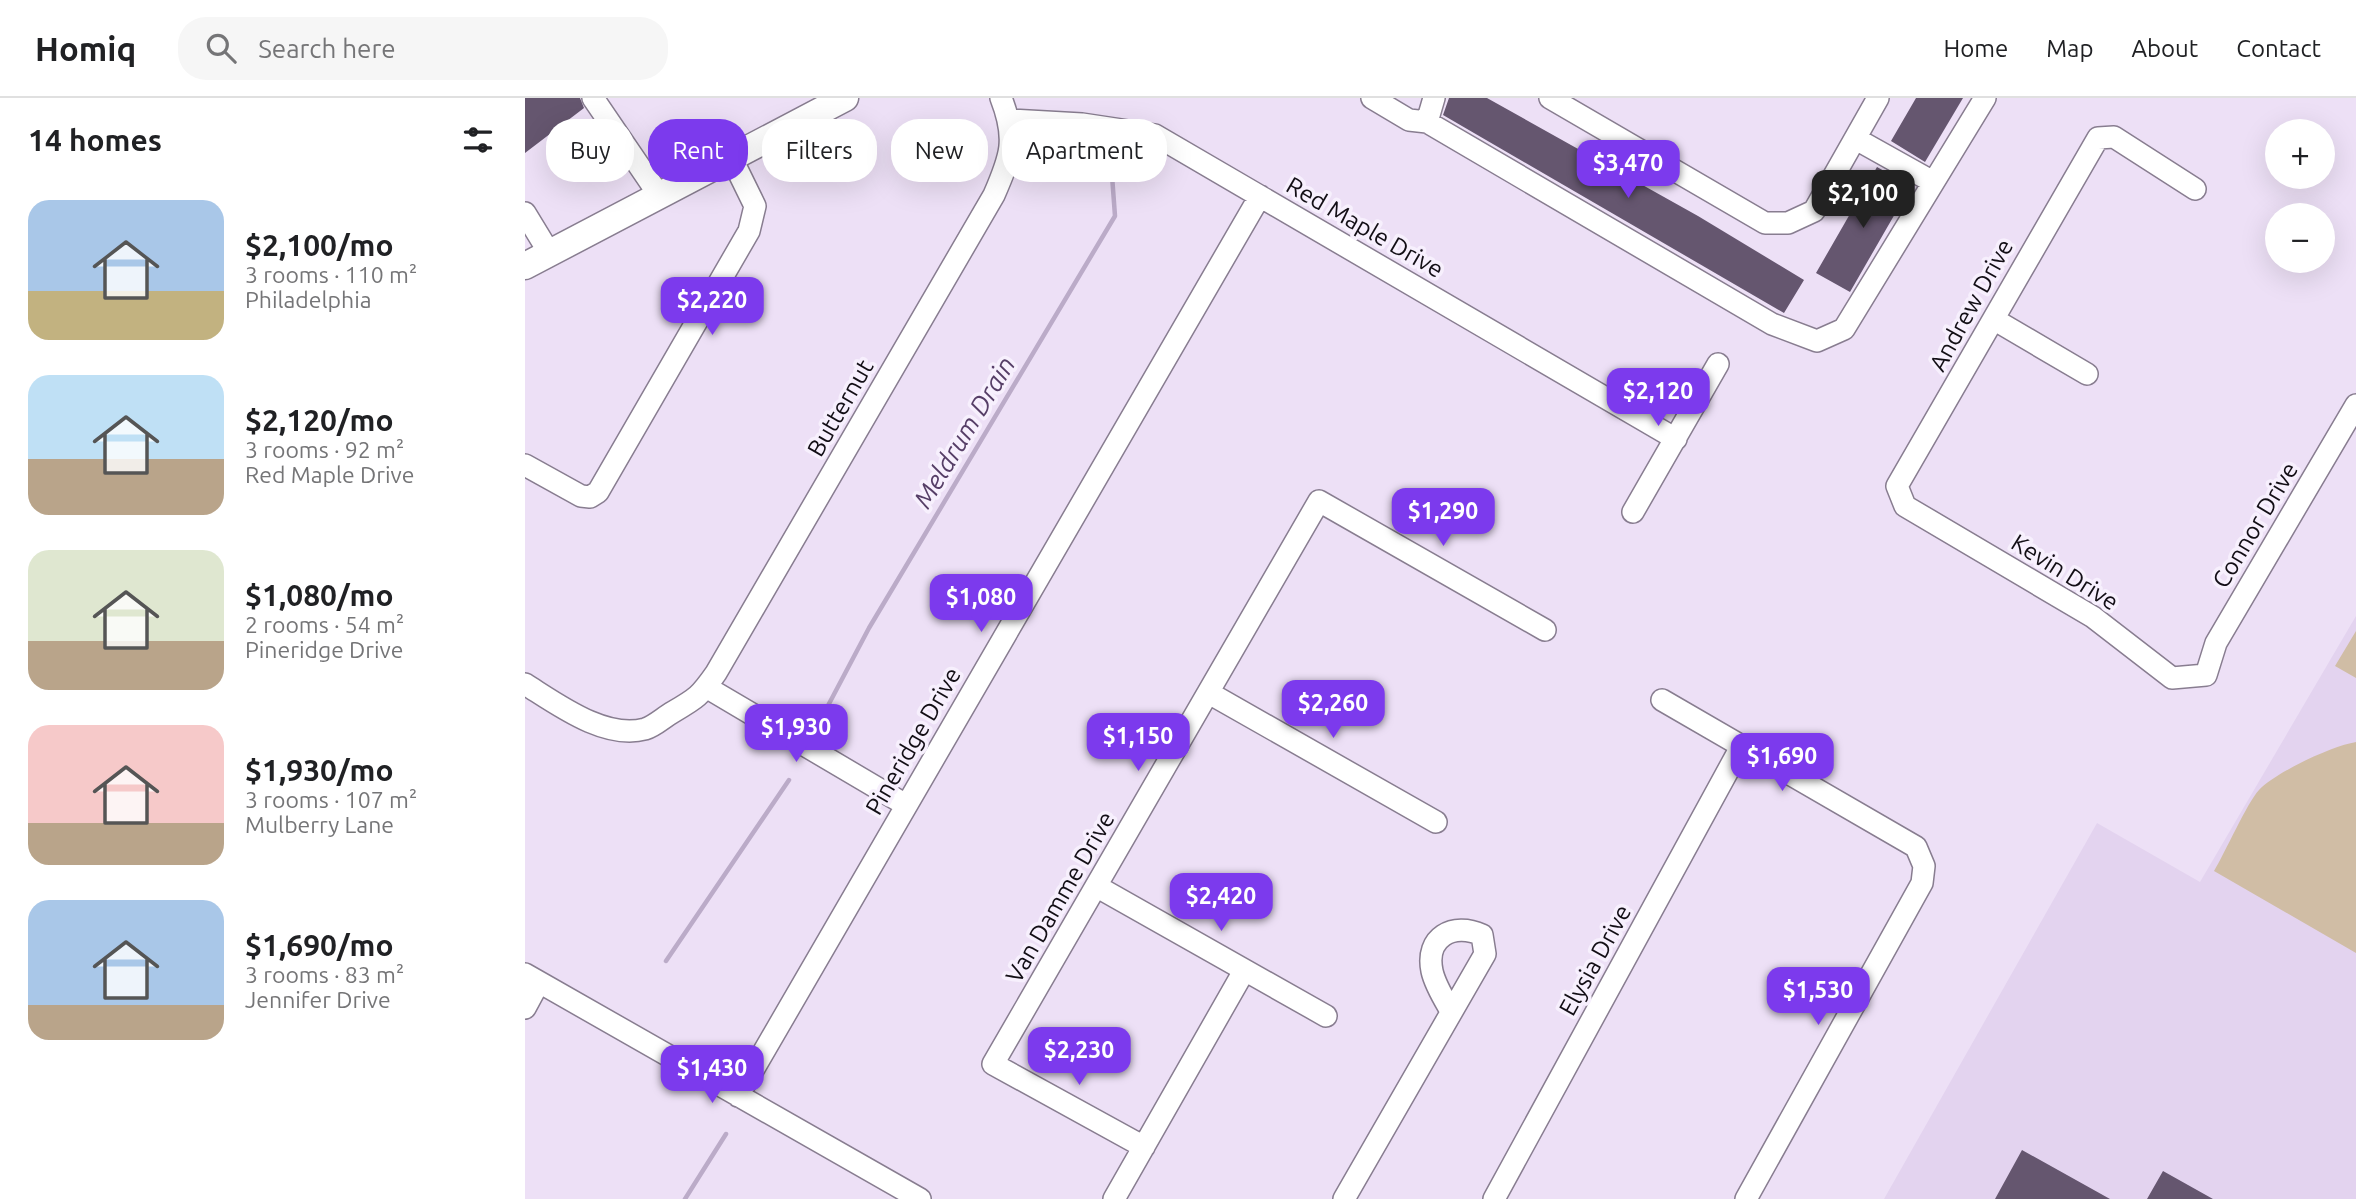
<!DOCTYPE html>
<meta charset="utf-8">
<style>
body{margin:0;font-family:Ubuntu,sans-serif;background:#f6f6f6;color:#202124;height:100vh;display:flex;flex-direction:column;font-size:26px;white-space:nowrap}
*{box-sizing:border-box;margin:0}
p{font-size:23px;color:#757577}
.icon{flex:none;width:38px;height:38px;fill:none;stroke:currentColor;stroke-width:2;stroke-linecap:round;stroke-linejoin:round}
.map{position:relative;flex:1;overflow:hidden}
.details{display:flex;flex-direction:column;background:#fff;width:525px}
.details>*{flex:none}
.guide{position:absolute;left:21px;top:21px;width:665px;height:63px;display:flex;gap:14px}
.tools{position:absolute;left:1740px;top:21px;display:grid;gap:14px}
.tools a{display:grid;place-items:center;width:70px;height:70px;border-radius:50%;background:#fff;box-shadow:0 7px 28px #0002;font-size:35px}
.price{position:absolute;translate:-50% -60px;padding:0 16px;border-radius:14px;background:#7c3aed;color:#fff;font-size:23px;line-height:46px;filter:drop-shadow(0 2px 4px #0008)}
.price::after{content:'';position:absolute;left:50%;top:42px;width:21px;height:16px;margin-left:-10px;background:inherit;clip-path:polygon(0 0,100% 0,50% 100%)}
.price.active{background:#222;color:#fff}
ul{padding:0;list-style:none}
li{display:flex;align-items:center;gap:21px;height:175px;padding:0 28px}
li span{display:grid;place-items:center;flex:none;width:196px;height:140px;border-radius:21px;color:#555}
li>.icon{margin-inline-start:auto}
span .icon{width:84px;height:84px;fill:#fffc;stroke-width:1}
li b{font-size:30px}
h2{display:flex;justify-content:space-between;align-items:center;height:84px;padding:0 28px;font-size:30px}
.tag{padding:0 24px;border-radius:28px;background:#fff;box-shadow:0 7px 28px #0002;font-size:24px;line-height:63px}
.tag.active{background:#7c3aed;color:#fff}
header{display:flex;align-items:center;gap:42px;box-sizing:border-box;height:98px;padding:0 35px;background:#fff;border-bottom:2px solid #e0e0e0}
header strong{font-size:33px}
nav{display:flex;gap:38px;margin-inline-start:auto;font-size:24px}
.search{width:490px;height:63px;background:#f6f6f6;display:flex;align-items:center;gap:18px;box-sizing:border-box;padding:0 24px;border-radius:28px;color:#757577;font-size:26px}
main{display:flex;flex:1;min-height:0}
.map>svg:first-child{display:block}
</style>
<header>
<strong>Homiq</strong>
<div class="search"><svg class="icon" aria-label="search" viewBox="0 0 24 24"><circle cx="10" cy="10" r="6"/><path d="M15 15l6 6"/></svg>Search here</div>
<nav><a>Home</a><a>Map</a><a>About</a><a>Contact</a></nav>
</header>
<main>
<section class="details">
<h2>14 homes<svg class="icon" aria-label="filters" viewBox="0 0 24 24"><path d="M4 7h16M4 17h16"/><circle cx="9" cy="7" r="2"/><circle cx="15" cy="17" r="2"/></svg></h2>
<ul>
<li><span style="background:linear-gradient(#a9c7e8 65%,#c2b280 0)"><svg class="icon" aria-label="home" viewBox="0 0 24 24"><path d="M3 11l9-7 9 7M6 9v11h12V9"/></svg></span><div><b>$2,100/mo</b><p>3 rooms · 110 m²</p><p>Philadelphia</p></div></li>
<li><span style="background:linear-gradient(#bfe0f5 60%,#b9a48a 0)"><svg class="icon" aria-label="home" viewBox="0 0 24 24"><path d="M3 11l9-7 9 7M6 9v11h12V9"/></svg></span><div><b>$2,120/mo</b><p>3 rooms · 92 m²</p><p>Red Maple Drive</p></div></li>
<li><span style="background:linear-gradient(#dfe7d0 65%,#b9a48a 0)"><svg class="icon" aria-label="home" viewBox="0 0 24 24"><path d="M3 11l9-7 9 7M6 9v11h12V9"/></svg></span><div><b>$1,080/mo</b><p>2 rooms · 54 m²</p><p>Pineridge Drive</p></div></li>
<li><span style="background:linear-gradient(#f6c9c9 70%,#b9a48a 0)"><svg class="icon" aria-label="home" viewBox="0 0 24 24"><path d="M3 11l9-7 9 7M6 9v11h12V9"/></svg></span><div><b>$1,930/mo</b><p>3 rooms · 107 m²</p><p>Mulberry Lane</p></div></li>
<li><span style="background:linear-gradient(#a9c7e8 75%,#b9a48a 0)"><svg class="icon" aria-label="home" viewBox="0 0 24 24"><path d="M3 11l9-7 9 7M6 9v11h12V9"/></svg></span><div><b>$1,690/mo</b><p>3 rooms · 83 m²</p><p>Jennifer Drive</p></div></li>
</ul>
</section>
<div class="map">
<svg width="1831" height="1101" viewBox="0 0 1831 1101">
<rect width="100%" height="100%" fill="#ede0f6"/>
<path fill="#e3d3ef" d="M 1831,518 L 1831,1101 L 1359,1101 L 1572,725 L 1675,784 Z"/>
<path fill="#d0bda5" d="M 1831,533 L 1831,580 L 1810,568 Z
M 1831,644 L 1831,855 L 1689,773 C 1700,755 1722,705 1734,692 C 1751,674 1807,648 1831,644 Z"/>
<g fill="none" stroke-linecap="round" stroke-linejoin="round">
<path stroke="#bbabc8" stroke-width="4.5" d="M 297,619 L 344,530 L 590,118 L 586,64
M 141,863 L 264,682
M 160,1101 L 201,1036"/>
</g>
<path fill="#65566f" d="M 0,0 L 55,0 L 59,10 L 0,55 Z
M 924,0 L 962,0 L 1173,118 L 1279,182 L 1259,215 L 918,17 Z
M 1391,0 L 1438,0 L 1400,64 L 1366,43 Z
M 1352,69 L 1386,88 L 1325,194 L 1291,175 Z
M 1497,1052 L 1585,1101 L 1470,1101 Z
M 1638,1073 L 1688,1101 L 1622,1101 Z"/>
<g fill="none" stroke-linecap="round" stroke-linejoin="round">
<g stroke="#887d90" stroke-width="24">
<path id="minor" d="M 68,0 L 134,97
M 847,0 L 884,22 L 902,24
M 909,0 L 902,24 L 1247,226 L 1292,243 L 1319,231 L 1460,0
M 1025,0 L 1240,125 L 1263,125 L 1289,113 L 1353,0
M 484,22 L 557,26 L 630,37 L 1151,341
M 1331,41 L 1408,84
M 1670,91 L 1589,39 L 1573,40 L 1372,388 L 1380,408 L 1568,519 L 1647,580 L 1681,577 L 1691,545 L 1831,307
M 0,115 L 25,156
M 1470,222 L 1562,276
M 0,367 L 56,398 L 65,399 L 73,394 L 224,133 L 230,108 L 206,59
M 1108,414 L 1193,266
M 0,586 C 32,606 80,642 120,631 C 130,628 139,619 148,614 C 172,600 175,598 191,575 L 469,97 C 486,58 492,41 476,0
M 181,589 L 381,707
M 684,595 L 911,724
M 1137,602 L 1391,749 L 1399,768 L 1397,785 L 1221,1101
M 571,788 L 801,918
M 0,876 L 395,1101
M 0,910 L 14,884
M 213,998 L 735,98
M 619,1049 L 468,966 L 794,403 L 1020,532
M 589,1101 L 719,873
M 819,1101 L 960,856 L 957,837 C 928,824 900,839 907,873 C 910,887 919,901 926,913
M 969,1101 L 1217,647"/>
</g>
<g stroke="#887d90" stroke-width="29">
<path id="major" d="M 0,168 L 320,0"/>
</g>
<use href="#minor" stroke="#fff" stroke-width="21"/>
<use href="#major" stroke="#fff" stroke-width="26"/>
</g>
<g text-anchor="middle" dominant-baseline="central" stroke-width="7" stroke-linejoin="round" paint-order="stroke">
<g font-size="24" fill="#120e15" stroke="#f7f0fd">
<text transform="translate(840 129) rotate(30)">Red Maple Drive</text>
<text transform="translate(1446 207) rotate(-61)">Andrew Drive</text>
<text transform="translate(315 310) rotate(-60)">Butternut</text>
<text transform="translate(1730 427) rotate(-59)">Connor Drive</text>
<text transform="translate(1540 474) rotate(32)">Kevin Drive</text>
<text transform="translate(388 643) rotate(-60)">Pineridge Drive</text>
<text transform="translate(535 799) rotate(-60)">Van Damme Drive</text>
<text transform="translate(1070 862) rotate(-61)">Elysia Drive</text>
</g>
<g font-size="26" font-style="italic" fill="#563e67" stroke="#f7f0fd">
<text transform="translate(439 334) rotate(-59)">Meldrum Drain</text>
</g>
</g>
</svg>
<div class="tools">
<a>+</a>
<a>−</a>
</div>
<b class="price" style="left:1103px;top:102px">$3,470</b>
<b class="price active" style="left:1338px;top:132px">$2,100</b>
<b class="price" style="left:187px;top:239px">$2,220</b>
<b class="price" style="left:1133px;top:330px">$2,120</b>
<b class="price" style="left:918px;top:450px">$1,290</b>
<b class="price" style="left:456px;top:536px">$1,080</b>
<b class="price" style="left:808px;top:642px">$2,260</b>
<b class="price" style="left:271px;top:666px">$1,930</b>
<b class="price" style="left:613px;top:675px">$1,150</b>
<b class="price" style="left:1257px;top:695px">$1,690</b>
<b class="price" style="left:696px;top:835px">$2,420</b>
<b class="price" style="left:1293px;top:929px">$1,530</b>
<b class="price" style="left:554px;top:989px">$2,230</b>
<b class="price" style="left:187px;top:1007px">$1,430</b>
<div class="guide">
<a class="tag">Buy</a>
<a class="tag active">Rent</a>
<a class="tag">Filters</a>
<a class="tag">New</a>
<a class="tag">Apartment</a>
</div>
</div>
</main>
